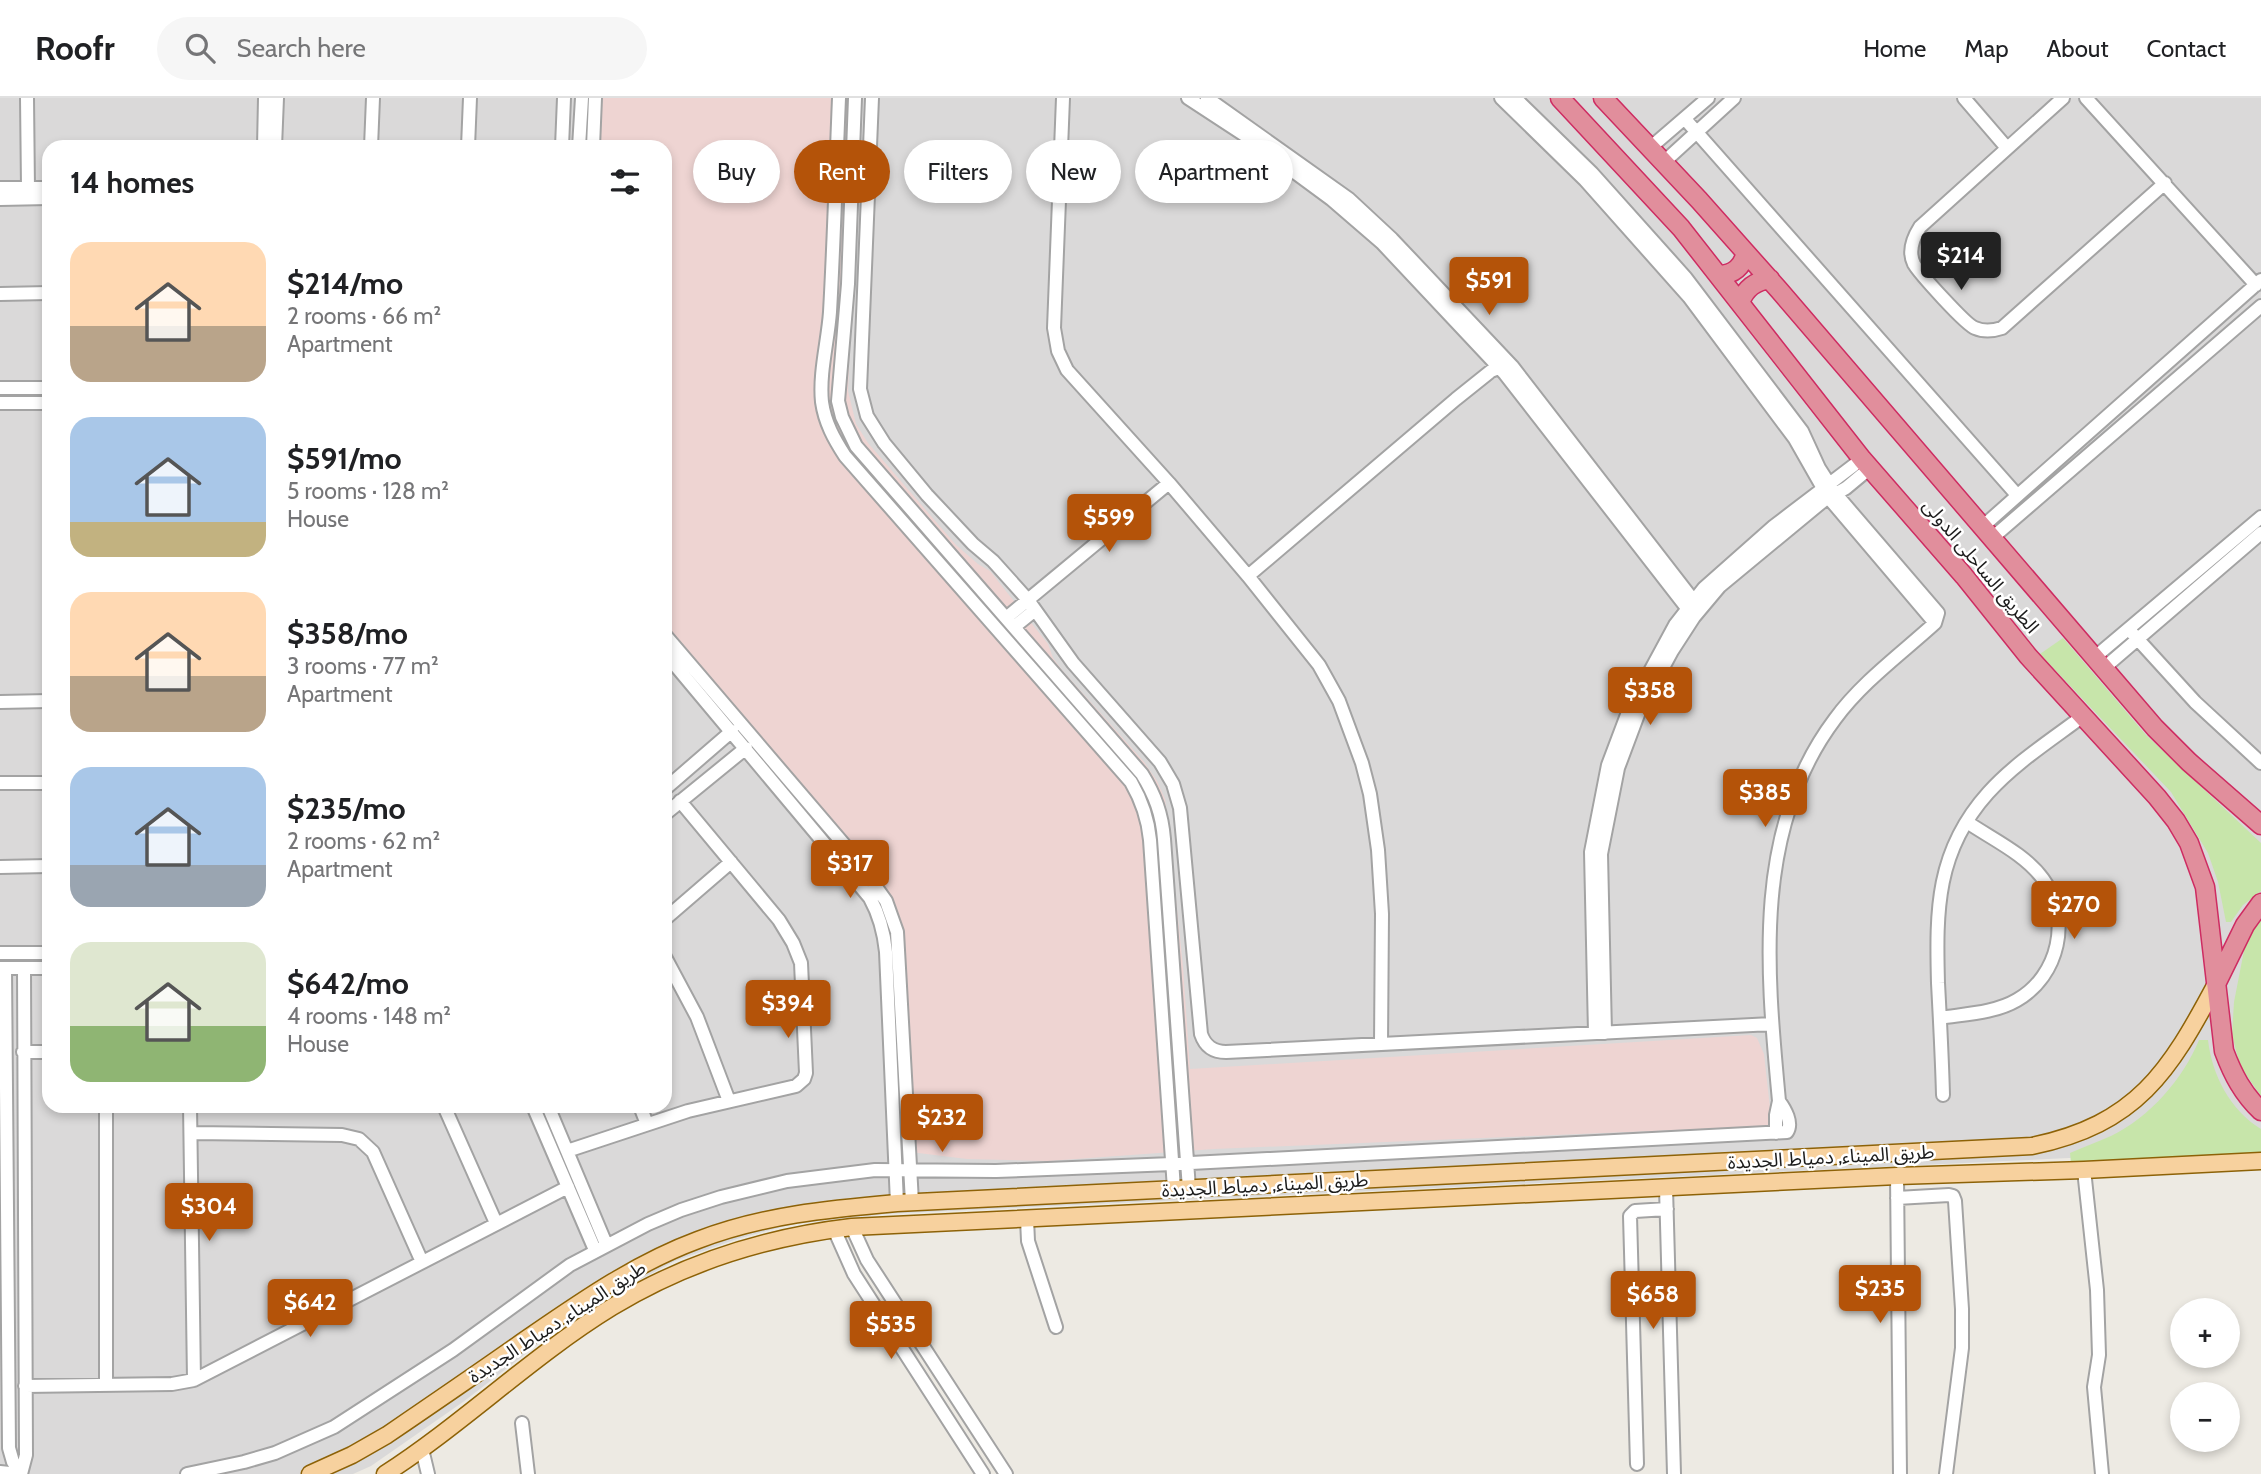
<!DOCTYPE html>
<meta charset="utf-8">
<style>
body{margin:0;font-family:Cabin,"Noto Sans Arabic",sans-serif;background:#f6f6f6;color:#202124;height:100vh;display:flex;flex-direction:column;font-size:26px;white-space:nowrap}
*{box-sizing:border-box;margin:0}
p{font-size:23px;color:#757577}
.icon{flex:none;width:38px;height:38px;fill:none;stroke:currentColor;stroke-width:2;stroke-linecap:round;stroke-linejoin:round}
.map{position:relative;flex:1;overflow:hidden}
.details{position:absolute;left:42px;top:42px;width:630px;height:973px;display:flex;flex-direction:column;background:#fff;border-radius:21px;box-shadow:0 4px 10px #0003}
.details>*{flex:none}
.hud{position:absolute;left:693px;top:42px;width:665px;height:63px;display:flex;gap:14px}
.tools{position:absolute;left:2170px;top:1200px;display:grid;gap:14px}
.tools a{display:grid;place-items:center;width:70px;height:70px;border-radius:50%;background:#fff;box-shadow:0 4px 10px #0003;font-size:35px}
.price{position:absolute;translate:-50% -60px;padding:0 16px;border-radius:7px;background:#b45309;color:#fff;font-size:23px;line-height:46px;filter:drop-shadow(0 2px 4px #0008)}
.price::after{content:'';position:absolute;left:50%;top:42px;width:21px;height:16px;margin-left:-10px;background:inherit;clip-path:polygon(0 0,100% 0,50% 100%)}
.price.current{background:#222;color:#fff}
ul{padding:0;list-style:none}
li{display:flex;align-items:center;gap:21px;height:175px;padding:0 28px}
li span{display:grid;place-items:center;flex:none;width:196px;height:140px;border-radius:21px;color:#555}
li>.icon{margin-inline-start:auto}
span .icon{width:84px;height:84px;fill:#fffc;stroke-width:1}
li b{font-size:30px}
h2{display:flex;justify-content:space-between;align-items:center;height:84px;padding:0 28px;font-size:30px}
.chip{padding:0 24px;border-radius:32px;background:#fff;box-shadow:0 4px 10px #0003;font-size:24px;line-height:63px}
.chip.current{background:#b45309;color:#fff}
header{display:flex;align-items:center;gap:42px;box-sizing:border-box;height:98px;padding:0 35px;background:#fff;border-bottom:2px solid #e0e0e0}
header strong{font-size:33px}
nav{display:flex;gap:38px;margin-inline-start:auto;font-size:24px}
.search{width:490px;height:63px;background:#f6f6f6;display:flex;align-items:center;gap:18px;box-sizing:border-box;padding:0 24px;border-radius:38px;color:#757577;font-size:26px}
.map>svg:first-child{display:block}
</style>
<header>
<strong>Roofr</strong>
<div class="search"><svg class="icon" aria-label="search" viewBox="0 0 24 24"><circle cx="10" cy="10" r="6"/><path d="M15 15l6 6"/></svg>Search here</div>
<nav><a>Home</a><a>Map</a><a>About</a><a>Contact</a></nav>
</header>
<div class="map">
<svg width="2261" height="1376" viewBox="0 0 2261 1376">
<rect width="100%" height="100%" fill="#edeae3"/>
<path fill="#dad9d9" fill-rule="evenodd" d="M 0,0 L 2261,0 L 2261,1051 L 886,1116 L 793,1126 L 737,1141 L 675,1163 L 611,1197 L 555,1233 L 463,1304 L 371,1368 L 353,1376 L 0,1376 ZM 49,49 L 665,49 L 665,1008 L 49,1008 Z"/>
<path fill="#eed4d2" d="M 587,0 L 859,0 L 848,293 L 856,326 L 868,345 L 956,447 L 978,466 L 990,473 L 1048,546 L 1053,560 L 1062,572 L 1144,664 L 1157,683 L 1165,701 L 1168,724 L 1183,869 L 1190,971 L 1751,937 L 1757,940 L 1764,956 L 1772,1028 L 1214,1051 L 1048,1063 L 967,1061 L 902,1053 L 891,853 L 887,820 L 873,795 L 665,544 L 665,49 L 585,49 Z"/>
<path fill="#c7e5aa" d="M 2063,540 L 2146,637 L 2261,745 L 2261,793 L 2243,807 L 2231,824 L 2226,824 L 2218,784 L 2208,755 L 2171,694 L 2040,556 Z
M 2261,812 L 2261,998 L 2240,968 L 2232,937 L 2234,904 L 2248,832 Z
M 2199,942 L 2208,942 C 2212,977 2230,1012 2261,1031 L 2261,1056 L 2071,1065 L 2070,1055 C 2083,1049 2098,1044 2111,1038 C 2150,1019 2183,981 2199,942 Z"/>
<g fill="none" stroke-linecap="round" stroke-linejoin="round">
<g stroke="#a3a3a3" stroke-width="16">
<path id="minor" d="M 27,0 L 28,90
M 839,0 C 836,71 834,143 830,214 C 828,243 819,275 822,304 C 825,325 834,341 845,358 L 1131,684 C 1142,703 1148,720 1150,742 L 1174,1091
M 855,0 L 848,186 L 838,303 L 842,319 L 856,348 L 1142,676 C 1155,697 1162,716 1164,741 L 1189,1091
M 872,0 L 860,291 L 867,318 L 884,345 L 927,397 L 973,446 L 993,463 L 1028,502 L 1073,565 L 1160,664 L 1173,686 L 1180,710 L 1201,936 C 1205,948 1213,954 1226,954 L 1772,926
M 1063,0 L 1054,230 L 1058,253 L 1067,272 L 1169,385 L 1248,478 L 1319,567 L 1339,603 L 1362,665 L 1370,696 L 1378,752 L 1382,816 L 1381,946
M 1188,0 L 1243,36 L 1331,101 L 1382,145 L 1505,276 L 1694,519
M 1207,0 L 1349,101 L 1392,141 L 1512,268 L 1700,511
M 1501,0 L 1585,82 L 1689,199 L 1795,341 L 1828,399 L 1935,525
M 1515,0 L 1592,75 L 1686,180 L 1802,333 L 1819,370 L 1835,395 L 1938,515 L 1935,525 C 1901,556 1862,584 1835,621 C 1752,731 1767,874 1779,1003 L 1776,1017 L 1776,1035
M 1964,0 L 2007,50
M 2063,0 L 1920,129 C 1913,140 1908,154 1914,166 C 1920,176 1966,227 1975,230 C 1984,234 1993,233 2002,230 L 2165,85
M 2086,0 L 2256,187
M 1685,21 L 2017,397
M 264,49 L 265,0
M 275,49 L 277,0
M 371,49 L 373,0
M 468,49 L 470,0
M 562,49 L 564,0
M 579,49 L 582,0
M 593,49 L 595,0
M 1651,49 L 1708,0
M 1664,64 L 1734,0
M 0,90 L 49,90
M 0,101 L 49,100
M 0,196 L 49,195
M 0,290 L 49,290
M 0,305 L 49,305
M 1981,430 L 2261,182
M 1991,441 L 2261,208
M 1248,478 L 1456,301 L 1491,273 L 1504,268
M 1006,520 L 1169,385
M 1014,529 L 1035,512
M 2133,536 L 2195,604 L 2261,665
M 665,537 L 853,757 L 886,803 L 897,834 L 912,1104
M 665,555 L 870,800 C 880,818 884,834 886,854 L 897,1105
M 2095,559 L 2261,419
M 2104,570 L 2261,435
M 0,604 L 49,603
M 0,685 L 49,685
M 665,691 L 732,633
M 665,716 L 746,650
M 0,769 L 49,768
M 665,821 L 731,764
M 0,855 L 49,855
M 665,859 L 697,919 L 729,1003
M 0,870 L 49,870
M 5,870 L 9,1350 L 13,1364 L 21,1376
M 1940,920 C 1965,916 1995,915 2017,902 C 2059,878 2072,820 2043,781 C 2025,756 1992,741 1967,724
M 1595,935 L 1591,754 L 1608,667 L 1628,614 L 1675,527 L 1704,490 L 1774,428 L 1862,361
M 1605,935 L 1601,756 L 1618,670 L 1639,614 L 1672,553 L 1694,519 L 1720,488 L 1823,403 L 1846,390 L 1870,370
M 23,954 L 49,954
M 1943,997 C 1942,959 1940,922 1938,885 C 1936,812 1936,753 1988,695 C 2015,665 2051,642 2083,618
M 106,1008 L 106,1286
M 190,1008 L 194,1282
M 444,1008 L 496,1125
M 533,1008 L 595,1152
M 548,1008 L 606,1146
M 640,1008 L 647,1026
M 191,1035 L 342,1037 L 359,1041 L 373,1054 L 422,1164
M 567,1053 L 688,1013 L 796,988 L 804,981 L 806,975 L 801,865 L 793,845 L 779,822 L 680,703
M 2084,1072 L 2097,1192 L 2099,1257 L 2094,1289 L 2102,1376
M 1897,1078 L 1900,1376
M 1666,1090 L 1674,1376
M 1897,1100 L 1949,1097 L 1953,1098 L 1955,1103 L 1962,1211 L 1962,1250 L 1946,1376
M 1027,1121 L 1028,1143 L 1056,1229
M 852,1129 L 867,1162 L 1006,1376
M 834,1131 L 854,1176 L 983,1376
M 25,1288 L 172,1286 L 194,1282 L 568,1089
M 522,1325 L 528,1376
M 422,1351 L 428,1376
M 1637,1366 L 1630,1118 L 1635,1113 L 1667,1111
M 0,1374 L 19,1376
M 21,1376 L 26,1357 L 24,870
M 187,1376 L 244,1364 L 275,1355 L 334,1329 L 453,1252 L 570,1167 L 648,1126 L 681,1112 L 721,1099 L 787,1083 L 875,1072 L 996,1073 L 1172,1066 L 1787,1034 C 1793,1025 1785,1011 1779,1003"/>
</g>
<g stroke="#8d6207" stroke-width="19">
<path id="major" d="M 310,1376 L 352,1357 L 387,1337 C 431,1307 475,1277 519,1246 C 576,1207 633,1166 698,1142 C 763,1117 829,1111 897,1105 L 2032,1048 C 2137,1026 2169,974 2216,886
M 385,1376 C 464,1325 532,1258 612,1209 C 686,1164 766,1139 852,1129 L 1897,1078 L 2084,1072 L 2261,1063"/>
</g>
<g stroke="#ce2c62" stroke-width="21">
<path id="highway" d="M 1560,0 L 1681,130 L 1862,361 L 1964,478 L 2028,558 L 2157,699 L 2176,723 L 2189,745 L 2205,789 L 2224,953 C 2233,977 2243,996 2261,1013
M 1603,0 L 1699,102 L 1779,192 L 2155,630 L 2189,664 L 2261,727
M 1720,177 C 1734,176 1742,169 1746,155
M 1740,204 C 1746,190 1755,183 1770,181
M 2217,884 L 2245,827 L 2261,805"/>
</g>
<use href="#minor" stroke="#fff" stroke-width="12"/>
<use href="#major" stroke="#f7d19e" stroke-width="16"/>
<use href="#highway" stroke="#e18e9c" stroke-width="18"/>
</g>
<g text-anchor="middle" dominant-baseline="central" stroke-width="5" stroke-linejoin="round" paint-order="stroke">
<g font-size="19" fill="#1c1c1c" stroke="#fff">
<text transform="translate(1981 468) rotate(50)">الطريق الساحلى الدولى</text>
<text transform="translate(1831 1059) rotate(-3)">طريق الميناء, دمياط الجديدة</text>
<text transform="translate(1265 1087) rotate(-3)">طريق الميناء, دمياط الجديدة</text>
<text transform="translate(557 1224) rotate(-33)">طريق الميناء, دمياط الجديدة</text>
</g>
</g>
</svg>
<div class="tools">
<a>+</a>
<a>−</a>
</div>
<b class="price current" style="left:1961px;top:194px">$214</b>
<b class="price" style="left:1489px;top:219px">$591</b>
<b class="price" style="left:1109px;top:456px">$599</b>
<b class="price" style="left:1650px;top:629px">$358</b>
<b class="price" style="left:1765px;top:731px">$385</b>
<b class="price" style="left:850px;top:802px">$317</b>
<b class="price" style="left:2074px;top:843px">$270</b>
<b class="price" style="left:788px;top:942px">$394</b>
<b class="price" style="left:942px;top:1056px">$232</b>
<b class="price" style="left:209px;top:1145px">$304</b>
<b class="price" style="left:1880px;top:1227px">$235</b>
<b class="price" style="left:1653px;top:1233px">$658</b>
<b class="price" style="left:310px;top:1241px">$642</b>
<b class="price" style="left:891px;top:1263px">$535</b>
<div class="hud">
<a class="chip">Buy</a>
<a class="chip current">Rent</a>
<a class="chip">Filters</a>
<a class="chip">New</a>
<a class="chip">Apartment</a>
</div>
<section class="details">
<h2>14 homes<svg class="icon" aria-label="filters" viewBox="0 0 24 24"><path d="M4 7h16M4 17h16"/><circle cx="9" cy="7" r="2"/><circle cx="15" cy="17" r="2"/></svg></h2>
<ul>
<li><span style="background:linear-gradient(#ffd9b3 60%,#b9a48a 0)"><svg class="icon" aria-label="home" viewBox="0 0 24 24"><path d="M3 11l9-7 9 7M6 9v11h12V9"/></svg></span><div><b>$214/mo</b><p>2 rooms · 66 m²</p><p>Apartment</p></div></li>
<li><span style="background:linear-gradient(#a9c7e8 75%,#c2b280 0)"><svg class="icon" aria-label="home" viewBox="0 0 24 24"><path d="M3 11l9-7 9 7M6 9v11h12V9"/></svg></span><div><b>$591/mo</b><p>5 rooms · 128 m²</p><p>House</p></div></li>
<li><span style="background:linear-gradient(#ffd9b3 60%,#b9a48a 0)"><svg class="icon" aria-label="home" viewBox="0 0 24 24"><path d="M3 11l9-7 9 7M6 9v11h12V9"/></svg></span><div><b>$358/mo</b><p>3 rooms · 77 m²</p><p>Apartment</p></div></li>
<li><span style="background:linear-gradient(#a9c7e8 70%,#9aa5b1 0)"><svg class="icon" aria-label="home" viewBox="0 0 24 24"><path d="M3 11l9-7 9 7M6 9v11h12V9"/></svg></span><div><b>$235/mo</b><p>2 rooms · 62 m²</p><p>Apartment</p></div></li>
<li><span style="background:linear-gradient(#dfe7d0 60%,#8fb573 0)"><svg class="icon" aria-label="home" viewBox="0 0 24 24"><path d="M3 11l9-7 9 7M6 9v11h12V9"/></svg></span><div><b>$642/mo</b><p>4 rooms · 148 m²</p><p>House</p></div></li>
</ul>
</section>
</div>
